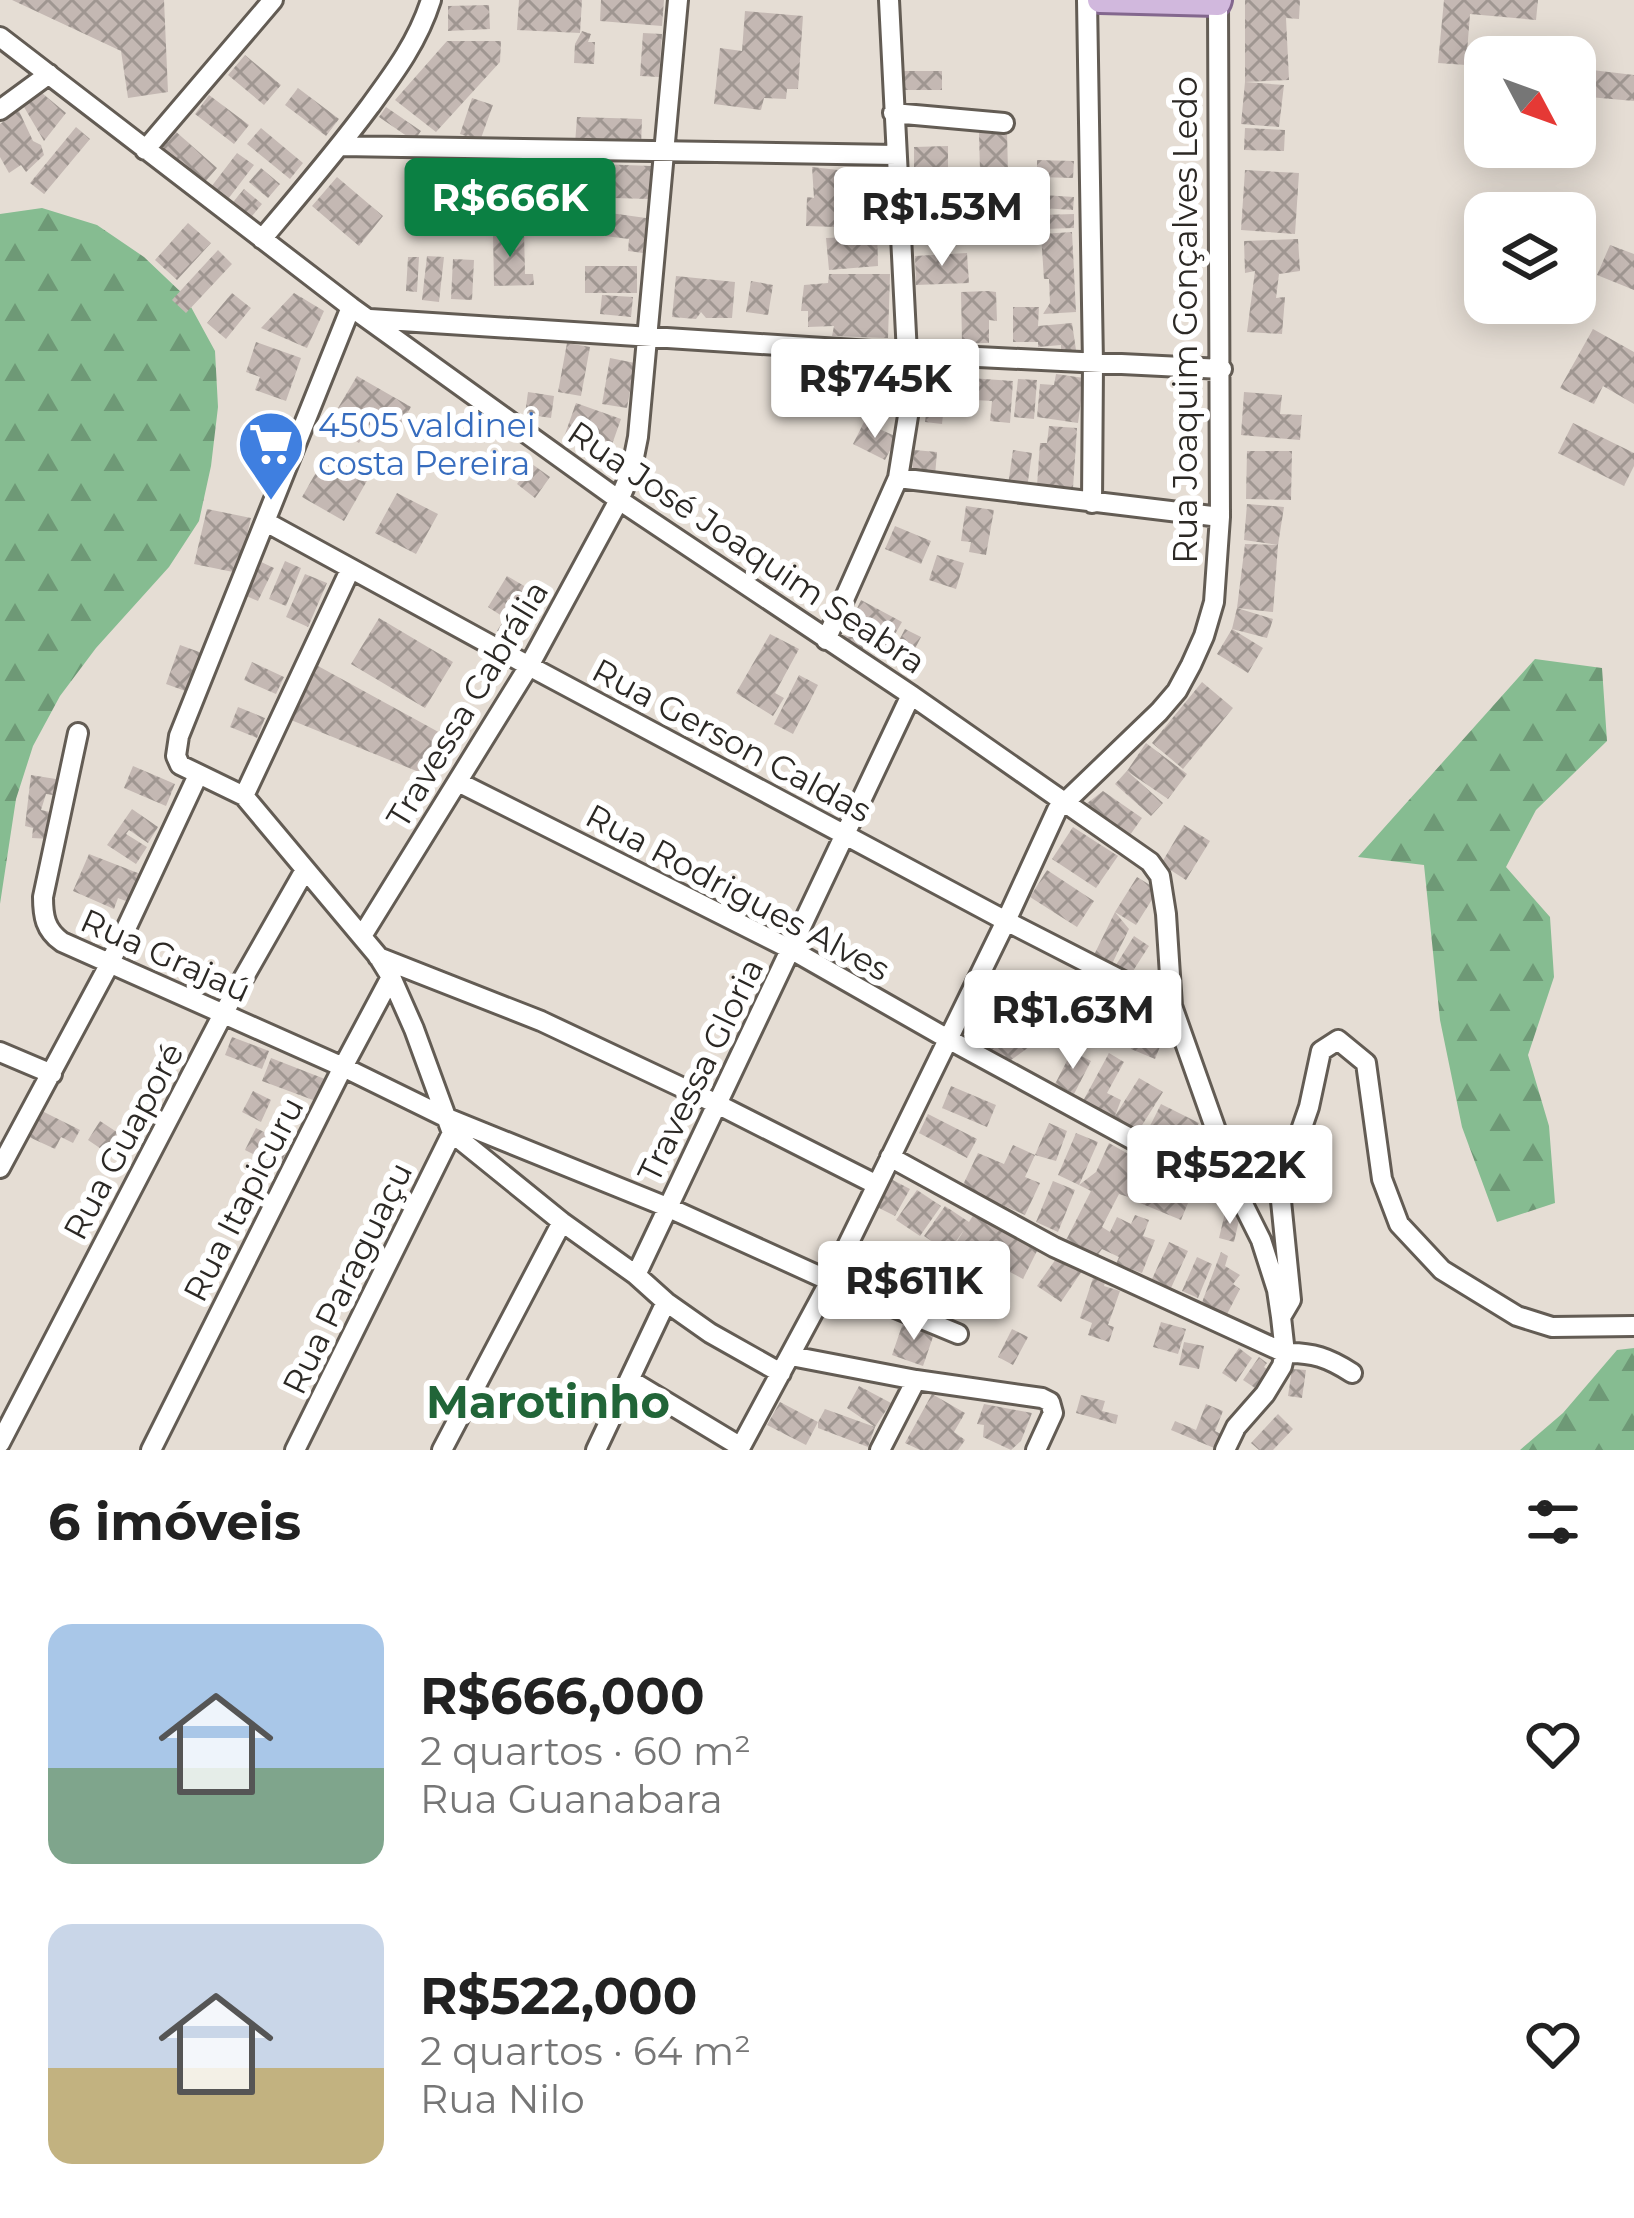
<!DOCTYPE html>
<html lang="pt">
<meta charset="utf-8">
<style>
body{margin:0;font-family:Montserrat,sans-serif;background:#f2f2f2;color:#222;height:100vh;display:flex;flex-direction:column;font-size:45px;white-space:nowrap}
*{box-sizing:border-box;margin:0}
p{font-size:39px;color:#767676}
.icon{flex:none;width:66px;height:66px;fill:none;stroke:currentColor;stroke-width:2;stroke-linecap:round;stroke-linejoin:round}
.map{position:relative;height:1450px;overflow:hidden}
.sheet{display:flex;flex-direction:column;background:#fff;flex:1}
.sheet>*{flex:none}
.needle{width:78px;rotate:131deg}
.buttons{position:absolute;left:1464px;top:36px;display:grid;gap:24px}
.buttons a{display:grid;place-items:center;width:132px;height:132px;border-radius:24px;background:#fff;box-shadow:0 6px 30px #0003;font-size:60px}
.price{position:absolute;translate:-50% -102px;padding:0 27px;border-radius:12px;background:#fff;color:#222;font-size:39px;line-height:78px;filter:drop-shadow(0 3px 6px #0008)}
.price::after{content:'';position:absolute;left:50%;top:72px;width:36px;height:27px;margin-left:-18px;background:inherit;clip-path:polygon(0 0,100% 0,50% 100%)}
.price.on{background:#0b8043;color:#fff}
ul{padding:0;list-style:none}
li{display:flex;align-items:center;gap:36px;height:300px;padding:0 48px}
li span{display:grid;place-items:center;flex:none;width:336px;height:240px;border-radius:24px;color:#555}
li>.icon{margin-inline-start:auto}
span .icon{width:144px;height:144px;fill:#fffc;stroke-width:1}
li b{font-size:51px}
h2{display:flex;justify-content:space-between;align-items:center;height:144px;padding:0 48px;font-size:51px}
.map>svg:first-child{display:block}
</style>
<div class="map">
<svg width="1634" height="1450" viewBox="0 0 1634 1450">
<defs>
<pattern id="forest-firs" width="22" height="20" patternUnits="userSpaceOnUse" patternTransform="scale(3)"><rect width="22" height="20" fill="#86bc91"/><path d="M5 1l3.5 6h-7zM16 11l3.5 6h-7z" fill="#6e9976"/></pattern>
<pattern id="building-cross-hatch" width="8" height="8" patternUnits="userSpaceOnUse" patternTransform="scale(3)"><rect width="8" height="8" fill="#c4b8b3"/><path d="M0 0l8 8M0 8l8-8" fill="none" stroke="#9f9691"/></pattern>
</defs>
<rect width="100%" height="100%" fill="#e5ddd4"/>
<path fill="url(#forest-firs)" d="M 42,208 L 97,225 L 144,257 L 185,296 L 215,351 L 218,407 L 211,466 L 199,521 L 169,567 L 96,648 L 60,696 L 33,746 L 16,799 L 0,904 L 0,214 Z
M 1535,659 L 1602,668 L 1607,741 L 1536,810 L 1506,867 L 1550,917 L 1554,977 L 1528,1055 L 1549,1126 L 1555,1203 L 1497,1222 L 1462,1127 L 1440,1020 L 1424,865 L 1358,857 Z
M 1634,1348 L 1634,1450 L 1520,1450 L 1563,1413 L 1617,1350 Z"/>
<path fill="url(#building-cross-hatch)" d="M 12,0 L 164,0 L 168,92 L 128,98 L 121,51 Z
M 519,0 L 582,0 L 580,33 L 517,30 Z
M 601,0 L 664,0 L 662,26 L 600,21 Z
M 1245,0 L 1300,0 L 1299,19 L 1286,18 L 1289,80 L 1245,82 Z
M 1444,0 L 1538,0 L 1536,20 L 1470,14 L 1466,65 L 1438,63 Z
M 489,5 L 490,29 L 448,31 L 448,6 Z
M 745,11 L 803,16 L 798,89 L 787,89 L 786,99 L 764,98 L 761,110 L 714,104 L 720,48 L 742,51 Z
M 582,31 L 591,34 L 588,42 L 595,42 L 594,64 L 574,63 L 575,44 Z
M 643,33 L 662,34 L 659,77 L 640,76 Z
M 447,41 L 501,41 L 500,62 L 436,132 L 395,100 Z
M 245,55 L 281,85 L 264,105 L 228,75 Z
M 1592,70 L 1634,75 L 1634,101 L 1589,97 Z
M 904,71 L 942,71 L 942,90 L 904,90 Z
M 1245,82 L 1284,85 L 1279,127 L 1241,124 Z
M 298,88 L 339,119 L 326,136 L 285,105 Z
M 42,93 L 66,113 L 44,141 L 24,107 Z
M 209,95 L 249,125 L 234,144 L 195,114 Z
M 472,98 L 493,105 L 480,141 L 460,134 Z
M 386,107 L 421,131 L 414,141 L 379,117 Z
M 19,111 L 33,141 L 41,145 L 44,155 L 26,172 L 21,165 L 9,173 L 0,157 L 0,124 Z
M 577,117 L 642,119 L 641,147 L 575,144 Z
M 76,127 L 90,139 L 44,194 L 30,183 Z
M 261,128 L 303,163 L 290,179 L 247,144 Z
M 1245,128 L 1285,130 L 1284,151 L 1244,150 Z
M 174,130 L 217,168 L 199,189 L 155,151 Z
M 1007,132 L 1008,172 L 980,172 L 979,133 Z
M 948,146 L 948,170 L 914,170 L 914,147 Z
M 237,153 L 254,165 L 225,203 L 208,191 Z
M 1037,160 L 1074,161 L 1073,178 L 1037,177 Z
M 512,163 L 512,178 L 499,178 L 499,201 L 487,201 L 487,164 Z
M 570,163 L 652,166 L 650,199 L 612,198 L 610,213 L 646,218 L 643,253 L 628,251 L 629,239 L 605,236 L 608,213 L 567,211 Z
M 423,164 L 445,165 L 444,192 L 422,191 Z
M 812,167 L 838,170 L 836,227 L 806,226 L 807,197 L 814,198 Z
M 883,167 L 884,196 L 847,197 L 846,168 Z
M 261,168 L 280,184 L 268,198 L 249,182 Z
M 1245,170 L 1299,173 L 1295,234 L 1241,230 Z
M 910,175 L 961,176 L 961,193 L 910,192 Z
M 337,177 L 383,216 L 359,246 L 312,206 Z
M 244,189 L 262,204 L 247,222 L 229,207 Z
M 1043,195 L 1074,197 L 1073,210 L 1042,208 Z
M 957,206 L 957,222 L 909,225 L 908,209 Z
M 1074,214 L 1074,228 L 1043,229 L 1043,215 Z
M 188,223 L 211,243 L 177,280 L 155,260 Z
M 959,223 L 993,223 L 993,241 L 959,242 Z
M 853,227 L 877,229 L 878,266 L 829,270 L 826,238 L 852,237 Z
M 524,232 L 525,274 L 533,274 L 534,285 L 494,286 L 493,233 Z
M 1072,232 L 1076,312 L 1043,314 L 1050,303 L 1049,279 L 1044,279 L 1041,234 Z
M 1298,239 L 1300,271 L 1279,274 L 1276,298 L 1285,297 L 1282,334 L 1247,332 L 1255,271 L 1245,273 L 1244,241 Z
M 1610,245 L 1634,254 L 1634,290 L 1597,275 Z
M 218,250 L 232,264 L 186,313 L 172,300 Z
M 967,253 L 969,283 L 916,285 L 915,256 Z
M 427,256 L 444,257 L 439,302 L 422,300 Z
M 408,257 L 419,257 L 417,292 L 406,291 Z
M 453,259 L 474,260 L 472,300 L 451,299 Z
M 585,266 L 637,266 L 637,293 L 585,293 Z
M 829,274 L 890,274 L 888,338 L 832,336 L 834,326 L 808,327 L 808,311 L 801,311 L 804,285 L 828,283 Z
M 676,276 L 735,282 L 732,318 L 706,318 L 701,312 L 696,319 L 672,317 Z
M 751,281 L 773,285 L 768,315 L 746,312 Z
M 988,291 L 996,292 L 997,321 L 989,320 L 989,343 L 962,343 L 961,292 Z
M 232,293 L 251,308 L 226,339 L 207,323 Z
M 294,293 L 324,311 L 307,348 L 261,328 Z
M 602,295 L 633,297 L 631,317 L 600,314 Z
M 1013,307 L 1039,307 L 1038,326 L 1072,323 L 1076,350 L 1061,352 L 1061,345 L 1038,347 L 1038,342 L 1013,342 Z
M 1593,329 L 1634,352 L 1634,404 L 1603,386 L 1594,404 L 1560,388 Z
M 256,342 L 301,358 L 286,401 L 255,390 L 260,377 L 246,372 Z
M 567,343 L 590,347 L 581,396 L 558,392 Z
M 610,358 L 635,363 L 627,408 L 602,404 Z
M 877,368 L 908,372 L 905,400 L 898,400 L 897,412 L 873,409 Z
M 1056,374 L 1084,378 L 1078,423 L 1037,417 L 1040,384 L 1054,385 Z
M 357,376 L 411,407 L 392,439 L 369,425 L 359,443 L 334,428 L 344,411 L 338,408 Z
M 931,376 L 947,377 L 942,424 L 925,422 Z
M 956,377 L 1013,381 L 1010,423 L 990,421 L 992,401 L 955,399 Z
M 1018,379 L 1037,380 L 1034,419 L 1014,417 Z
M 528,392 L 554,396 L 551,418 L 525,414 Z
M 1244,392 L 1282,395 L 1280,414 L 1302,415 L 1300,440 L 1241,435 Z
M 576,403 L 621,419 L 609,453 L 564,437 Z
M 864,422 L 897,437 L 885,460 L 853,444 Z
M 1573,423 L 1634,453 L 1634,466 L 1624,486 L 1558,453 Z
M 1049,426 L 1077,428 L 1073,488 L 1037,486 L 1040,443 L 1047,443 Z
M 914,450 L 937,452 L 935,476 L 912,474 Z
M 1013,450 L 1032,453 L 1027,488 L 1008,485 Z
M 1247,451 L 1292,451 L 1291,500 L 1246,499 Z
M 326,455 L 368,479 L 344,521 L 302,497 Z
M 532,464 L 550,477 L 535,498 L 517,484 Z
M 397,493 L 438,514 L 416,554 L 375,533 Z
M 1247,504 L 1284,507 L 1278,545 L 1244,540 Z
M 966,506 L 994,510 L 986,555 L 969,552 L 971,542 L 961,541 Z
M 207,509 L 251,518 L 238,573 L 194,564 Z
M 895,526 L 931,541 L 921,564 L 885,549 Z
M 1245,544 L 1278,545 L 1273,612 L 1237,608 L 1273,619 L 1267,638 L 1232,629 L 1263,648 L 1248,673 L 1217,654 L 1232,629 L 1237,608 Z
M 937,555 L 964,563 L 956,589 L 929,580 Z
M 259,561 L 274,568 L 258,601 L 242,594 Z
M 285,561 L 301,568 L 286,606 L 269,599 Z
M 305,574 L 327,583 L 308,627 L 286,617 Z
M 507,576 L 526,587 L 518,600 L 537,611 L 517,643 L 497,631 L 505,618 L 488,607 Z
M 861,600 L 902,622 L 884,653 L 866,642 L 862,650 L 842,640 Z
M 379,618 L 453,662 L 425,708 L 351,664 Z
M 905,629 L 921,637 L 907,664 L 891,656 Z
M 770,634 L 799,649 L 775,693 L 784,698 L 773,716 L 736,693 Z
M 180,645 L 202,653 L 188,692 L 166,684 Z
M 252,662 L 284,677 L 276,694 L 244,680 Z
M 318,666 L 444,735 L 419,772 L 286,718 Z
M 799,675 L 818,685 L 793,734 L 774,724 Z
M 1202,682 L 1233,708 L 1183,769 L 1152,743 Z
M 238,707 L 265,718 L 257,738 L 230,727 Z
M 1146,743 L 1187,774 L 1168,799 L 1127,771 Z
M 133,766 L 175,784 L 166,806 L 124,788 Z
M 1127,771 L 1163,803 L 1151,816 L 1115,784 Z
M 31,775 L 62,780 L 60,796 L 46,794 L 41,810 L 55,813 L 51,839 L 32,838 L 33,828 L 25,826 Z
M 1103,791 L 1142,818 L 1130,835 L 1086,804 Z
M 132,809 L 158,827 L 148,843 L 129,830 L 126,834 L 147,847 L 136,864 L 107,845 Z
M 1184,825 L 1210,841 L 1186,880 L 1161,864 Z
M 1073,827 L 1118,856 L 1096,888 L 1052,859 Z
M 89,854 L 143,875 L 131,903 L 118,898 L 114,909 L 73,891 Z
M 1047,870 L 1094,901 L 1077,927 L 1030,897 Z
M 1137,877 L 1158,890 L 1136,925 L 1115,912 Z
M 1115,912 L 1129,929 L 1112,964 L 1094,955 Z
M 1134,936 L 1149,946 L 1131,974 L 1116,965 Z
M 1013,978 L 1024,979 L 1040,990 L 1044,999 L 1037,1021 L 1024,1029 L 1003,1024 L 992,1008 L 1000,991 Z
M 1063,978 L 1100,998 L 1091,1019 L 1107,993 L 1132,1008 L 1113,1039 L 1088,1024 L 1082,1032 L 1045,1011 Z
M 1145,1013 L 1170,1022 L 1155,1059 L 1131,1049 Z
M 976,1019 L 1029,1047 L 1007,1063 L 964,1041 Z
M 232,1037 L 269,1051 L 262,1069 L 225,1055 Z
M 1072,1051 L 1091,1061 L 1074,1094 L 1055,1084 Z
M 1109,1053 L 1124,1062 L 1107,1093 L 1121,1100 L 1115,1116 L 1139,1078 L 1163,1092 L 1139,1130 L 1083,1101 Z
M 271,1058 L 330,1081 L 321,1103 L 262,1081 Z
M 951,1086 L 996,1105 L 987,1127 L 942,1108 Z
M 253,1091 L 271,1100 L 261,1122 L 242,1112 Z
M 1161,1104 L 1199,1123 L 1183,1155 L 1145,1136 Z
M 42,1111 L 80,1130 L 73,1143 L 61,1137 L 55,1149 L 29,1137 Z
M 928,1114 L 977,1139 L 967,1158 L 919,1133 Z
M 100,1121 L 129,1140 L 116,1159 L 88,1140 Z
M 1049,1123 L 1067,1131 L 1056,1161 L 1035,1155 Z
M 256,1128 L 290,1145 L 279,1167 L 245,1150 Z
M 1076,1133 L 1098,1142 L 1079,1185 L 1058,1175 Z
M 1109,1143 L 1155,1169 L 1195,1186 L 1181,1220 L 1140,1203 L 1144,1202 L 1119,1194 L 1102,1227 L 1110,1232 L 1117,1217 L 1131,1224 L 1135,1215 L 1149,1220 L 1143,1236 L 1155,1240 L 1142,1273 L 1116,1264 L 1119,1257 L 1102,1249 L 1096,1257 L 1063,1246 L 1091,1191 L 1079,1185 L 1096,1172 Z
M 1013,1145 L 1035,1155 L 1025,1177 L 1040,1183 L 1025,1215 L 962,1187 L 978,1153 L 1004,1164 Z
M 891,1179 L 910,1189 L 895,1216 L 875,1206 Z
M 1053,1181 L 1075,1190 L 1058,1232 L 1036,1222 Z
M 917,1190 L 941,1206 L 920,1236 L 896,1220 Z
M 945,1206 L 969,1222 L 974,1214 L 1037,1251 L 1023,1279 L 1008,1271 L 998,1291 L 946,1260 L 964,1230 L 948,1252 L 924,1236 Z
M 1225,1213 L 1240,1216 L 1234,1242 L 1219,1238 Z
M 1169,1242 L 1188,1251 L 1171,1288 L 1152,1279 Z
M 859,1244 L 933,1276 L 919,1307 L 939,1275 L 961,1289 L 965,1281 L 990,1295 L 978,1315 L 945,1317 L 919,1307 L 846,1275 Z
M 1221,1252 L 1228,1256 L 1225,1266 L 1240,1275 L 1233,1284 L 1240,1289 L 1225,1318 L 1201,1305 Z
M 1058,1256 L 1082,1271 L 1061,1302 L 1037,1286 Z
M 1197,1257 L 1212,1264 L 1198,1298 L 1182,1291 Z
M 1093,1278 L 1105,1282 L 1104,1286 L 1120,1291 L 1108,1325 L 1114,1327 L 1109,1342 L 1088,1335 L 1092,1323 L 1080,1318 Z
M 904,1320 L 935,1331 L 923,1366 L 892,1355 Z
M 1161,1322 L 1186,1329 L 1178,1354 L 1153,1347 Z
M 1012,1329 L 1028,1337 L 1013,1365 L 998,1357 Z
M 1184,1342 L 1204,1346 L 1199,1369 L 1179,1365 Z
M 1239,1348 L 1252,1358 L 1236,1382 L 1222,1373 Z
M 1259,1357 L 1267,1363 L 1264,1367 L 1268,1370 L 1255,1388 L 1243,1380 Z
M 1292,1369 L 1306,1370 L 1302,1398 L 1288,1396 Z
M 859,1386 L 891,1403 L 875,1427 L 868,1447 L 818,1428 L 818,1422 L 825,1409 L 875,1427 L 847,1408 Z
M 932,1394 L 965,1413 L 954,1432 L 965,1440 L 958,1450 L 920,1450 L 905,1443 Z
M 1081,1395 L 1105,1401 L 1102,1411 L 1118,1415 L 1116,1424 L 1076,1413 Z
M 780,1402 L 818,1422 L 806,1445 L 767,1425 Z
M 984,1404 L 1032,1413 L 1021,1441 L 1011,1450 L 983,1437 L 984,1425 L 977,1424 Z
M 1206,1404 L 1223,1411 L 1215,1431 L 1225,1436 L 1219,1450 L 1171,1430 L 1175,1421 L 1196,1430 Z
M 1278,1414 L 1293,1429 L 1273,1450 L 1259,1450 L 1251,1443 Z"/>
<g fill="none" stroke-linecap="round" stroke-linejoin="round">
<g stroke="#635c54" stroke-width="24">
<path id="minor" d="M 889,0 L 907,354
M 1087,0 L 1093,364 L 1092,503
M 0,37 L 351,307 L 619,500 L 911,695 L 1150,862 L 1160,876 L 1166,914 L 1172,1006 L 1240,1198 L 1261,1240 L 1277,1290 L 1281,1317 L 1285,1353 L 1282,1366 L 1265,1394 L 1236,1427 L 1225,1450
M 0,110 L 49,74
M 893,113 L 1004,123
M 341,146 L 896,155
M 145,150 L 273,0
M 262,239 C 299,195 336,152 370,106 C 395,72 418,41 431,0
M 351,307 L 179,736 L 176,756 L 180,765 L 244,796 L 378,956 L 391,977 L 414,1029 L 452,1133 L 562,1222 L 636,1275 L 666,1302 L 710,1333 L 781,1373
M 370,319 L 918,354 L 1222,369
M 898,478 L 1220,517
M 266,522 L 529,666 L 1006,921 L 1172,1006
M 826,640 L 898,478 L 918,354
M 78,733 L 43,897 C 43,916 45,930 62,942 L 343,1067 L 445,1117 L 667,1207 L 830,1281 L 958,1334
M 458,782 L 792,950 L 948,1039 L 1240,1198
M 244,796 L 350,570
M 362,936 L 529,666 L 619,500 L 631,472 L 638,437 L 678,0
M 378,957 L 541,1021 L 717,1104 L 875,1184
M 0,1052 L 52,1074
M 890,1157 L 1054,1247 L 1285,1353 C 1312,1352 1329,1358 1352,1373
M 0,1168 L 109,965 L 198,775
M 636,1275 L 911,695
M 1281,1317 L 1291,1300 L 1280,1191 L 1309,1107 L 1321,1051 L 1338,1040 L 1366,1063 L 1382,1179 L 1399,1224 L 1442,1270 L 1517,1316 L 1552,1327 L 1634,1326
M 791,1356 L 916,1380 L 1042,1398 L 1050,1402 L 1053,1413 L 1036,1450
M 630,1380 L 741,1447
M 0,1443 L 223,1014 L 305,870
M 151,1450 L 343,1067 L 391,977
M 295,1450 L 452,1133
M 442,1450 L 562,1222
M 596,1450 L 666,1302
M 739,1450 L 830,1281 L 1006,921 L 1057,810 L 1159,712 L 1177,691 L 1191,665 L 1204,636 L 1214,602 L 1220,517 L 1218,3
M 880,1450 L 916,1380"/>
</g>
<g stroke="#83678e" stroke-width="30">
<path id="major" d="M 1100,0 L 1218,3 L 1219,0"/>
</g>
<use href="#minor" stroke="#fff" stroke-width="18"/>
<use href="#major" stroke="#d1b8dd" stroke-width="24"/>
</g>
<defs>
<g id="supermarket-pin" transform="scale(3.45)"><path d="M0 17L-7.5 6A9.5 9.5 0 1 1 7.5 6Z" fill="#3f7fe0" stroke="#fff"/><path d="M-6-5.5h2.5l.6 2H6L4.5 2H-2.5L-4.4-4H-6ZM-1.5 3.2a1.3 1.3 0 1 0 .1 0ZM3 3.2a1.3 1.3 0 1 0 .1 0Z" fill="#fff"/></g>
</defs>
<g fill-rule="evenodd">
<use href="#supermarket-pin" x="271" y="444"/>
</g>
<g text-anchor="middle" dominant-baseline="central" stroke-width="12" stroke-linejoin="round" paint-order="stroke">
<g font-size="33" fill="#2c2925" stroke="#fff">
<text transform="translate(1185 320) rotate(-90)">Rua Joaquim Gonçalves Ledo</text>
<text transform="translate(747 547) rotate(34)">Rua José Joaquim Seabra</text>
<text transform="translate(467 704) rotate(-59)">Travessa Cabrália</text>
<text transform="translate(732 740) rotate(28)">Rua Gerson Caldas</text>
<text transform="translate(738 892) rotate(28)">Rua Rodrigues Alves</text>
<text transform="translate(166 955) rotate(24)">Rua Grajaú</text>
<text transform="translate(700 1070) rotate(-64)">Travessa Gloria</text>
<text transform="translate(123 1141) rotate(-62)">Rua Guaporé</text>
<text transform="translate(243 1199) rotate(-63)">Rua Itapicuru</text>
<text transform="translate(347 1278) rotate(-64)">Rua Paraguaçu</text>
</g>
<g font-size="33" fill="#366cbe" stroke="#fff" text-anchor="start">
<text x="318" y="425">4505 valdinei<tspan x="318" dy="38">costa Pereira</tspan></text>
</g>
<g font-size="45" font-weight="bold" fill="#216538" stroke="#fff">
<text x="548" y="1401">Marotinho</text>
</g>
</g>
</svg>
<div class="buttons">
<a><svg class="needle" viewBox="-14 -14 28 28"><path d="M0-13l5 13h-10z" fill="#e53935"/><path d="M0 13l5-13h-10z" fill="#767676"/></svg></a>
<a><svg class="icon" aria-label="layers" viewBox="0 0 24 24"><path d="M12 4l9 5-9 5-9-5zM3 14l9 5 9-5"/></svg></a>
</div>
<b class="price on" style="left:510px;top:260px">R$666K</b>
<b class="price" style="left:942px;top:269px">R$1.53M</b>
<b class="price" style="left:875px;top:441px">R$745K</b>
<b class="price" style="left:1073px;top:1072px">R$1.63M</b>
<b class="price" style="left:1230px;top:1227px">R$522K</b>
<b class="price" style="left:914px;top:1343px">R$611K</b>
</div>
<section class="sheet">
<h2>6 imóveis<svg class="icon" aria-label="filters" viewBox="0 0 24 24"><path d="M4 7h16M4 17h16"/><circle cx="9" cy="7" r="2"/><circle cx="15" cy="17" r="2"/></svg></h2>
<ul>
<li><span style="background:linear-gradient(#a9c7e8 60%,#7fa58c 0)"><svg class="icon" aria-label="home" viewBox="0 0 24 24"><path d="M3 11l9-7 9 7M6 9v11h12V9"/></svg></span><div><b>R$666,000</b><p>2 quartos · 60 m²</p><p>Rua Guanabara</p></div><svg class="icon" aria-label="heart" viewBox="0 0 24 24"><path d="M12 20l-8-8c-3-5 5-10 8-4 3-6 11-1 8 4z"/></svg></li>
<li><span style="background:linear-gradient(#c9d6e8 60%,#c2b280 0)"><svg class="icon" aria-label="home" viewBox="0 0 24 24"><path d="M3 11l9-7 9 7M6 9v11h12V9"/></svg></span><div><b>R$522,000</b><p>2 quartos · 64 m²</p><p>Rua Nilo</p></div><svg class="icon" aria-label="heart" viewBox="0 0 24 24"><path d="M12 20l-8-8c-3-5 5-10 8-4 3-6 11-1 8 4z"/></svg></li>
</ul>
</section>
